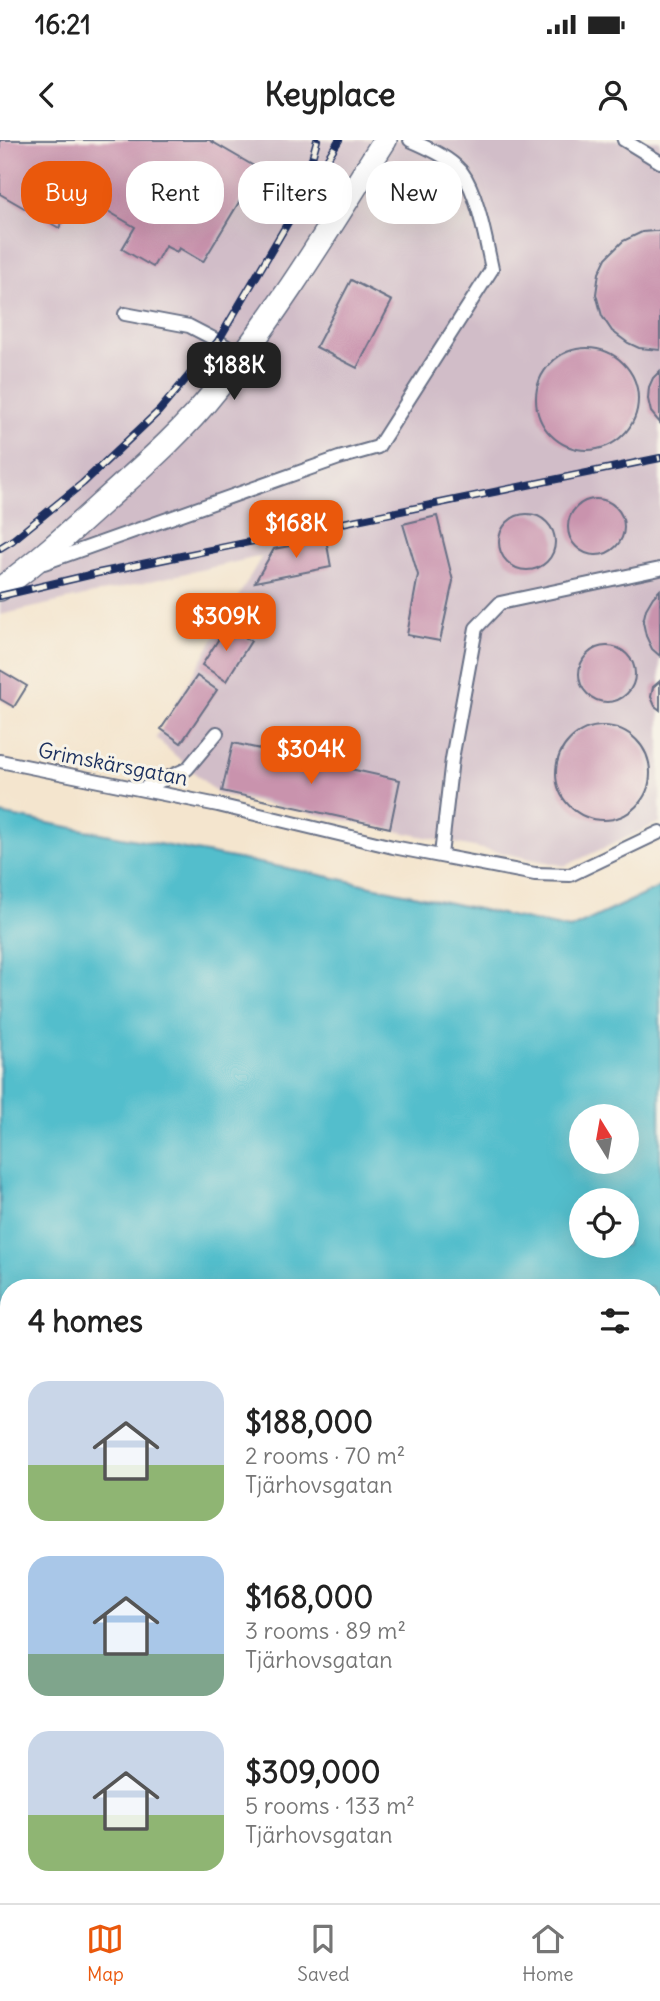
<!DOCTYPE html>
<meta charset="utf-8">
<style>
body{margin:0;font-family:Delius,sans-serif;background:#f6f6f6;color:#222;height:100vh;display:flex;flex-direction:column;font-size:26px;white-space:nowrap}
*{box-sizing:border-box;margin:0}
p{font-size:23px;color:#767676}
.icon{flex:none;width:38px;height:38px;fill:none;stroke:currentColor;stroke-width:2;stroke-linecap:round;stroke-linejoin:round}
.map{position:relative;flex:1;overflow:hidden}
.panel{position:absolute;left:0px;top:1139px;width:662px;height:625px;display:flex;flex-direction:column;background:#fff;border-radius:28px 28px 0 0;box-shadow:0 7px 28px #0002}
.panel>*{flex:none}
.banner{position:absolute;left:21px;top:21px;width:620px;height:63px;display:flex;gap:14px}
.needle{width:46px;rotate:349deg}
.fabs{position:absolute;left:569px;top:964px;display:grid;gap:14px}
.fabs a{display:grid;place-items:center;width:70px;height:70px;border-radius:50%;background:#fff;box-shadow:0 7px 28px #0002;font-size:35px}
.price{position:absolute;translate:-50% -60px;padding:0 16px;border-radius:14px;background:#ea580c;color:#fff;font-size:23px;line-height:46px;filter:drop-shadow(0 2px 4px #0008)}
.price::after{content:'';position:absolute;left:50%;top:42px;width:21px;height:16px;margin-left:-10px;background:inherit;clip-path:polygon(0 0,100% 0,50% 100%)}
.price.current{background:#222;color:#fff}
ul{padding:0;list-style:none}
li{display:flex;align-items:center;gap:21px;height:175px;padding:0 28px}
li span{display:grid;place-items:center;flex:none;width:196px;height:140px;border-radius:21px;color:#555}
li>.icon{margin-inline-start:auto}
span .icon{width:84px;height:84px;fill:#fffc;stroke-width:1}
li b{font-size:30px}
h2{display:flex;justify-content:space-between;align-items:center;height:84px;padding:0 28px;font-size:30px}
.pill{padding:0 24px;border-radius:28px;background:#fff;box-shadow:0 7px 28px #0002;font-size:24px;line-height:63px}
.pill.current{background:#ea580c;color:#fff}
.status{display:flex;justify-content:space-between;align-items:center;height:49px;padding:0 35px;background:#fff;direction:ltr}
.status svg{height:19px;fill:currentColor}
header{display:flex;justify-content:space-between;align-items:center;height:91px;padding:0 28px;background:#fff;font-size:32px;font-weight:700}
.tab-bar{display:flex;justify-content:space-around;align-items:center;height:98px;border-top:2px solid #e0e0e0;background:#fff;font-size:19px;color:#767676}
.tab-bar a{display:grid;justify-items:center;gap:4px}
.tab-bar .current{color:#ea580c}
.map>svg:first-child{display:block}
</style>
<div class="status"><b>16:21</b><svg viewBox="0 0 49 12"><path d="M0 12V9h3v3zM5 12V6h3v6zM10 12V3h3v9zM15 12V0h3v12zM26 1h20v11H26zM47 4h2v5h-2z"/></svg></div>
<header><svg class="icon" aria-label="back" viewBox="0 0 24 24"><path d="M15 5l-7 7 7 7"/></svg>Keyplace<svg class="icon" aria-label="person" viewBox="0 0 24 24"><circle cx="12" cy="8" r="4"/><path d="M4 21q1-7 8-7t8 7"/></svg></header>
<div class="map">
<svg width="660" height="1763" viewBox="0 0 660 1763">
<rect width="100%" height="100%" fill="#f7f3e8"/>
<filter id="ink" filterUnits="userSpaceOnUse"><feTurbulence type="fractalNoise" baseFrequency=".0143" numOctaves="2"/><feDisplacementMap in="SourceGraphic" scale="14" xChannelSelector="R" yChannelSelector="G"/><feConvolveMatrix kernelMatrix="1 2 1 2 8 2 1 2 1" color-interpolation-filters="sRGB"/></filter>
<filter id="wash" filterUnits="userSpaceOnUse"><feTurbulence type="fractalNoise" baseFrequency=".00686" numOctaves="4" result="noise"/><feDisplacementMap in="SourceGraphic" scale="28" xChannelSelector="R" yChannelSelector="G"/><feGaussianBlur stdDeviation="1.57" result="paint"/><feColorMatrix in="noise" values="0 0 0 0 0 0 0 0 0 0 0 0 0 0 0 0 0 1.4 0 .05"/><feComposite in="paint" operator="in"/></filter>
<g filter="url(#wash)">
<rect width="100%" height="100%" fill="#f4e5ce"/>
<path fill="#d1bdc8" d="M 0,0 L 660,0 L 660,682 L 565,726 L 218,654 L 156,598 L 262,416 L 0,475 Z"/>
<path fill="#52becc" stroke="#367695" stroke-width="2" fill-rule="evenodd" d="M 0,674 L 307,732 L 570,789 L 660,747 L 660,1763 L 0,1763 ZM 581,976 L 626,976 L 626,1022 L 581,1022 ZM 581,1060 L 626,1060 L 626,1106 L 581,1106 ZM 9,1148 L 653,1148 L 653,1755 L 9,1755 Z"/>
<g id="blocks">
<path fill="#c993ad" d="M 0,0 L 209,0 L 259,29 L 203,122 L 179,108 L 177,112 L 165,106 L 153,127 L 122,109 L 135,87 L 79,54 L 59,88 L 0,54 Z
M 654,91 L 660,91 L 660,210 L 639,208 L 628,203 L 612,191 L 602,176 L 596,154 L 599,133 L 606,118 L 623,101 L 642,92 Z
M 351,140 L 392,161 L 357,228 L 316,207 Z
M536 259a51 51 0 1 1 102 0a51 51 0 1 1-102 0Z
M 660,231 L 660,283 L 651,272 L 648,259 L 649,247 L 653,238 Z
M568 387a28 28 0 1 1 56 0a28 28 0 1 1-56 0Z
M499 402a28 28 0 1 1 56 0a28 28 0 1 1-56 0Z
M 437,376 L 453,441 L 440,501 L 407,495 L 418,435 L 403,384 Z
M 326,399 L 331,427 L 255,442 L 274,409 Z
M 660,450 L 660,516 L 652,509 L 646,496 L 643,482 L 646,469 L 653,457 Z
M 227,486 L 251,501 L 226,541 L 202,525 Z
M579 534a28 28 0 1 1 56 0a28 28 0 1 1-56 0Z
M 0,530 L 27,546 L 14,567 L 0,559 Z
M 197,536 L 217,550 L 181,603 L 161,589 Z
M 660,541 L 660,570 L 655,566 L 651,557 L 653,547 Z
M556 633a47 47 0 1 1 94 0a47 47 0 1 1-94 0Z
M 233,603 L 400,640 L 390,688 L 222,651 Z"/>
</g>
</g>
<g filter="url(#ink)">
<use href="#blocks" fill-opacity="0" stroke="#676f85" stroke-width="2"/>
<g fill="none" stroke-linecap="round" stroke-linejoin="round">
<g stroke="#676f85" stroke-width="16">
<path id="lane" d="M 624,0 L 660,22
M 125,174 L 189,186 L 218,201 L 242,217
M 44,423 L 339,318 L 378,307 L 492,129 C 486,102 478,53 461,31 C 448,16 427,8 410,0
M 0,621 L 218,665 L 393,707 L 535,734 L 570,735 L 660,692
M 142,649 L 187,629 L 217,593
M 441,715 L 452,619 L 476,488 L 500,463 L 660,429"/>
</g>
<g stroke="#676f85" stroke-width="26">
<path id="street" d="M 0,449 C 36,423 69,393 102,363 C 141,328 182,293 215,251 C 278,173 331,85 385,0"/>
</g>
<use href="#lane" stroke="#fff" stroke-width="12"/>
<use href="#street" stroke="#fff" stroke-width="23"/>
<g stroke="#1b2f5e" stroke-width="8">
<path id="rail" d="M 309,48 L 339,0
M 0,408 L 13,400 L 83,343 L 159,271 L 218,201 L 300,62 L 317,0
M 0,456 L 98,433 L 660,318"/>
</g>
<use href="#rail" stroke="#f7f3e8" stroke-width="5" stroke-dasharray="16" stroke-linecap="butt"/>
</g>
</g>
<g text-anchor="middle" dominant-baseline="central" stroke-width="6" stroke-linejoin="round" paint-order="stroke">
<g font-size="21" fill="#1b2f5e" stroke="#f7f3e8">
<text transform="translate(113 624) rotate(11)">Grimskärsgatan</text>
</g>
</g>
</svg>
<div class="fabs">
<a><svg class="needle" viewBox="-14 -14 28 28"><path d="M0-13l5 13h-10z" fill="#e53935"/><path d="M0 13l5-13h-10z" fill="#767676"/></svg></a>
<a><svg class="icon" aria-label="locate" viewBox="0 0 24 24"><circle cx="12" cy="12" r="6"/><path d="M12 2v4M12 18v4M2 12h4M18 12h4"/></svg></a>
</div>
<b class="price current" style="left:234px;top:262px">$188K</b>
<b class="price" style="left:296px;top:420px">$168K</b>
<b class="price" style="left:226px;top:513px">$309K</b>
<b class="price" style="left:311px;top:646px">$304K</b>
<div class="banner">
<a class="pill current">Buy</a>
<a class="pill">Rent</a>
<a class="pill">Filters</a>
<a class="pill">New</a>
</div>
<section class="panel">
<h2>4 homes<svg class="icon" aria-label="filters" viewBox="0 0 24 24"><path d="M4 7h16M4 17h16"/><circle cx="9" cy="7" r="2"/><circle cx="15" cy="17" r="2"/></svg></h2>
<ul>
<li><span style="background:linear-gradient(#c9d6e8 60%,#8fb573 0)"><svg class="icon" aria-label="home" viewBox="0 0 24 24"><path d="M3 11l9-7 9 7M6 9v11h12V9"/></svg></span><div><b>$188,000</b><p>2 rooms · 70 m²</p><p>Tjärhovsgatan</p></div></li>
<li><span style="background:linear-gradient(#a9c7e8 70%,#7fa58c 0)"><svg class="icon" aria-label="home" viewBox="0 0 24 24"><path d="M3 11l9-7 9 7M6 9v11h12V9"/></svg></span><div><b>$168,000</b><p>3 rooms · 89 m²</p><p>Tjärhovsgatan</p></div></li>
<li><span style="background:linear-gradient(#c9d6e8 60%,#8fb573 0)"><svg class="icon" aria-label="home" viewBox="0 0 24 24"><path d="M3 11l9-7 9 7M6 9v11h12V9"/></svg></span><div><b>$309,000</b><p>5 rooms · 133 m²</p><p>Tjärhovsgatan</p></div></li>
</ul>
</section>
</div>
<nav class="tab-bar">
<a class="current"><svg class="icon" aria-label="map" viewBox="0 0 24 24"><path d="M3 6l6-2 6 2 6-2v14l-6 2-6-2-6 2zM9 4v14M15 6v14"/></svg>Map</a>
<a><svg class="icon" aria-label="saved" viewBox="0 0 24 24"><path d="M7 4h10v16l-5-4-5 4z"/></svg>Saved</a>
<a><svg class="icon" aria-label="home" viewBox="0 0 24 24"><path d="M3 11l9-7 9 7M6 9v11h12V9"/></svg>Home</a>
</nav>
